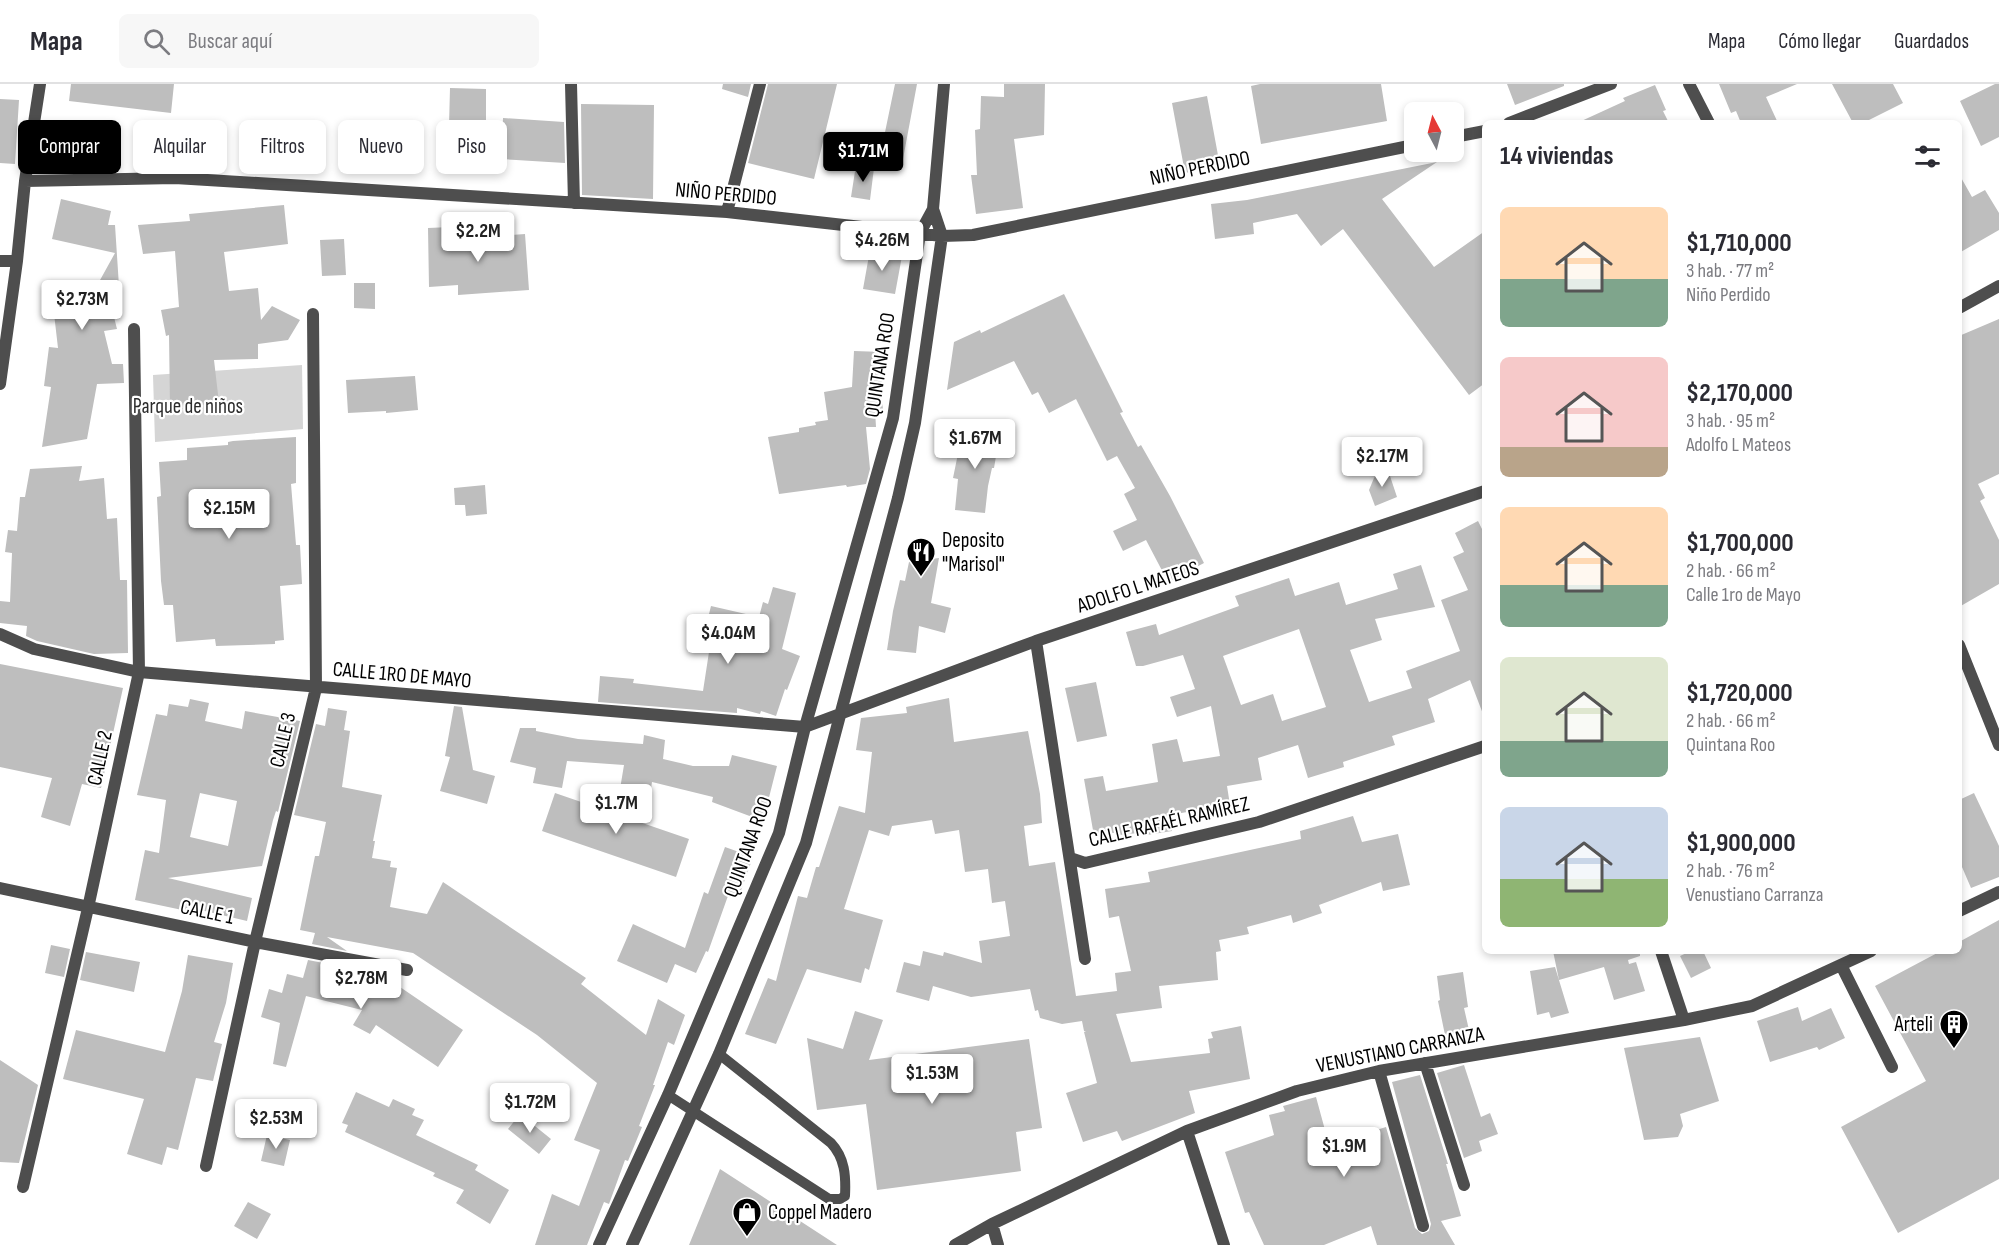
<!DOCTYPE html>
<html lang="es">
<meta charset="utf-8">
<style>
body{margin:0;font-family:"Sofia Sans Condensed",sans-serif;background:#f7f7f7;color:#2b2b33;height:100vh;display:flex;flex-direction:column;font-size:22px;white-space:nowrap}
*{box-sizing:border-box;margin:0}
p{font-size:20px;color:#7c7c81}
.icon{flex:none;width:33px;height:33px;fill:none;stroke:currentColor;stroke-width:2;stroke-linecap:round;stroke-linejoin:round}
.map{position:relative;flex:1;overflow:hidden}
.panel{position:absolute;left:1482px;top:36px;width:480px;height:834px;display:flex;flex-direction:column;background:#fff;border-radius:9px;box-shadow:0 3px 9px #0003}
.panel>*{flex:none}
.banner{position:absolute;left:18px;top:36px;width:570px;height:54px;display:flex;gap:12px}
.needle{width:39px;rotate:353deg}
.controls{position:absolute;left:1404px;top:18px;display:grid;gap:12px}
.controls a{display:grid;place-items:center;width:60px;height:60px;border-radius:9px;background:#fff;box-shadow:0 3px 9px #0003;font-size:30px}
.price{position:absolute;translate:-50% -51px;padding:0 14px;border-radius:6px;background:#fff;color:#222;font-size:20px;line-height:39px;filter:drop-shadow(0 2px 3px #0008)}
.price::after{content:'';position:absolute;left:50%;top:36px;width:18px;height:14px;margin-left:-9px;background:inherit;clip-path:polygon(0 0,100% 0,50% 100%)}
.price.current{background:#000;color:#fff}
ul{padding:0;list-style:none}
li{display:flex;align-items:center;gap:18px;height:150px;padding:0 18px}
li span{display:grid;place-items:center;flex:none;width:168px;height:120px;border-radius:9px;color:#555}
li>.icon{margin-inline-start:auto}
span .icon{width:72px;height:72px;fill:#fffc;stroke-width:1}
li b{font-size:26px}
h2{display:flex;justify-content:space-between;align-items:center;height:72px;padding:0 18px;font-size:26px}
.pill{padding:0 21px;border-radius:9px;background:#fff;box-shadow:0 3px 9px #0003;font-size:21px;line-height:54px}
.pill.current{background:#000;color:#fff}
header{display:flex;align-items:center;gap:36px;box-sizing:border-box;height:84px;padding:0 30px;background:#fff;border-bottom:2px solid #e1e1e2}
header strong{font-size:28px}
nav{display:flex;gap:33px;margin-inline-start:auto;font-size:21px}
.search{width:420px;height:54px;background:#f7f7f7;display:flex;align-items:center;gap:15px;box-sizing:border-box;padding:0 21px;border-radius:9px;color:#7c7c81;font-size:22px}
.map>svg:first-child{display:block}
</style>
<header>
<strong>Mapa</strong>
<div class="search"><svg class="icon" aria-label="search" viewBox="0 0 24 24"><circle cx="10" cy="10" r="6"/><path d="M15 15l6 6"/></svg>Buscar aquí</div>
<nav><a>Mapa</a><a>Cómo llegar</a><a>Guardados</a></nav>
</header>
<div class="map">
<svg width="1999" height="1161" viewBox="0 0 1999 1161">
<rect width="100%" height="100%" fill="#fff"/>
<path fill="#d5d5d5" d="M 302,281 L 303,345 L 155,358 L 153,291 Z"/>
<path fill="#bebebe" fill-rule="evenodd" d="M 71,0 L 174,0 L 171,29 L 69,17 Z
M 723,0 L 751,0 L 748,13 L 722,5 Z
M 768,0 L 837,0 L 814,95 L 748,79 Z
M 895,0 L 917,0 L 903,75 L 879,77 Z
M 1004,0 L 1045,0 L 1044,51 L 1014,55 L 1023,124 L 976,130 L 971,91 L 977,91 L 975,46 L 980,45 L 981,12 L 1004,13 Z
M 1260,0 L 1381,0 L 1387,37 L 1261,60 L 1251,2 Z
M 1507,0 L 1564,0 L 1564,2 L 1515,21 Z
M 1719,0 L 1797,0 L 1766,13 L 1778,39 L 1741,39 L 1736,27 L 1731,29 Z
M 1832,0 L 1893,0 L 1903,19 L 1863,39 L 1853,39 Z
M 1995,0 L 1999,0 L 1999,53 L 1981,62 L 1960,17 Z
M 1655,1 L 1666,26 L 1663,27 L 1669,39 L 1577,39 L 1625,17 L 1623,14 Z
M 450,4 L 486,5 L 486,42 L 449,42 Z
M 1207,12 L 1220,82 L 1185,89 L 1172,19 Z
M 0,15 L 19,16 L 15,80 L 0,79 Z
M 581,20 L 654,21 L 653,115 L 582,111 Z
M 503,34 L 564,38 L 565,79 L 501,75 Z
M 1437,78 L 1382,115 L 1434,183 L 1485,147 L 1485,299 L 1469,311 L 1343,145 L 1321,162 L 1297,130 L 1253,139 L 1254,150 L 1215,155 L 1211,120 L 1247,116 Z
M 856,81 L 874,84 L 870,116 L 851,113 Z
M 1959,90 L 1972,113 L 1985,106 L 1999,129 L 1999,146 L 1959,169 Z
M 61,115 L 111,127 L 108,141 L 115,141 L 121,233 L 114,233 L 117,245 L 104,247 L 112,280 L 123,280 L 124,299 L 97,300 L 87,355 L 42,363 L 51,303 L 44,302 L 49,263 L 58,264 L 53,221 L 89,216 L 115,169 L 52,155 Z
M 284,121 L 288,160 L 224,168 L 229,207 L 258,204 L 261,236 L 272,222 L 300,236 L 288,256 L 258,260 L 258,275 L 214,276 L 219,319 L 170,324 L 169,251 L 166,252 L 161,226 L 179,223 L 175,167 L 143,170 L 138,141 L 190,137 L 189,130 Z
M 451,143 L 451,155 L 525,150 L 529,206 L 458,211 L 458,201 L 429,203 L 428,144 Z
M 344,155 L 346,191 L 322,192 L 320,156 Z
M 870,166 L 902,172 L 895,210 L 863,205 Z
M 354,199 L 375,199 L 375,225 L 354,224 Z
M 1064,210 L 1123,328 L 1120,329 L 1138,363 L 1141,361 L 1170,412 L 1204,479 L 1168,498 L 1146,456 L 1123,467 L 1113,447 L 1137,436 L 1124,410 L 1135,404 L 1117,372 L 1107,377 L 1076,315 L 1049,329 L 1038,308 L 1032,311 L 1014,277 L 947,306 L 954,258 L 980,246 L 981,249 Z
M 1999,235 L 1999,390 L 1978,400 L 1985,414 L 1980,417 L 1999,456 L 1999,500 L 1959,523 L 1959,252 Z
M 854,267 L 883,268 L 881,310 L 883,325 L 875,326 L 876,343 L 866,343 L 870,385 L 866,400 L 847,403 L 846,401 L 779,410 L 768,353 L 799,348 L 799,344 L 816,341 L 815,338 L 828,336 L 824,308 L 852,303 Z
M 415,292 L 418,326 L 386,329 L 386,327 L 348,329 L 346,296 Z
M 972,344 L 1000,349 L 994,384 L 992,384 L 988,402 L 985,429 L 955,426 L 958,395 L 953,394 L 961,355 L 969,356 Z
M 296,353 L 296,399 L 291,400 L 296,461 L 300,461 L 302,500 L 280,502 L 284,556 L 275,557 L 275,560 L 216,562 L 215,555 L 176,558 L 173,521 L 164,521 L 161,497 L 157,413 L 161,412 L 159,378 L 187,376 L 187,364 L 228,361 L 228,358 L 233,357 Z
M 1386,380 L 1397,413 L 1375,422 L 1369,406 L 1374,394 Z
M 82,382 L 79,397 L 104,394 L 107,435 L 117,434 L 120,496 L 127,496 L 128,569 L 94,570 L 37,557 L 26,552 L 27,542 L 0,539 L 0,517 L 10,518 L 12,469 L 5,468 L 8,446 L 17,447 L 20,413 L 25,413 L 30,385 Z
M 485,401 L 487,430 L 466,432 L 465,421 L 455,421 L 454,404 Z
M 1478,437 L 1485,451 L 1485,629 L 1483,630 L 1470,596 L 1428,615 L 1435,638 L 1392,652 L 1395,661 L 1343,678 L 1344,683 L 1308,694 L 1298,661 L 1258,674 L 1262,696 L 1227,702 L 1230,721 L 1169,731 L 1172,747 L 1147,751 L 1147,748 L 1120,751 L 1119,748 L 1094,752 L 1084,695 L 1103,692 L 1106,707 L 1158,698 L 1152,660 L 1177,655 L 1183,678 L 1220,672 L 1211,622 L 1177,633 L 1170,613 L 1195,605 L 1183,571 L 1143,582 L 1136,582 L 1126,548 L 1156,540 L 1159,551 L 1239,522 L 1235,512 L 1289,494 L 1295,512 L 1339,498 L 1346,521 L 1398,505 L 1393,490 L 1421,481 L 1435,523 L 1375,535 L 1382,556 L 1350,566 L 1369,618 L 1412,604 L 1406,587 L 1460,567 L 1441,516 L 1468,506 L 1453,473 L 1464,468 L 1455,449 ZM 1299,545 L 1326,623 L 1282,637 L 1273,610 L 1241,621 L 1223,572 Z
M 939,474 L 931,519 L 951,524 L 945,549 L 919,542 L 916,569 L 887,566 L 893,527 L 900,496 L 905,497 L 909,478 Z
M 773,503 L 796,509 L 782,565 L 800,572 L 787,606 L 785,605 L 776,632 L 761,627 L 760,630 L 737,624 L 737,629 L 598,618 L 600,592 L 634,595 L 633,599 L 703,607 L 709,568 L 700,566 L 711,522 L 759,533 L 763,518 L 768,520 Z
M 0,580 L 123,604 L 101,704 L 82,700 L 70,742 L 41,733 L 52,694 L 0,683 Z
M 1096,598 L 1107,652 L 1077,658 L 1065,604 Z
M 949,614 L 954,658 L 1028,647 L 1040,710 L 1042,739 L 1024,742 L 1029,782 L 1055,778 L 1076,912 L 1117,907 L 1115,889 L 1131,887 L 1119,832 L 1109,834 L 1105,805 L 1150,798 L 1148,788 L 1301,755 L 1300,747 L 1353,732 L 1362,758 L 1398,750 L 1410,801 L 1383,807 L 1381,798 L 1319,821 L 1322,829 L 1293,839 L 1291,831 L 1247,843 L 1249,850 L 1219,856 L 1221,867 L 1216,868 L 1218,896 L 1159,902 L 1162,924 L 1116,930 L 1131,978 L 1210,969 L 1208,955 L 1213,954 L 1211,948 L 1241,942 L 1250,995 L 1189,1007 L 1195,1029 L 1122,1057 L 1117,1047 L 1083,1058 L 1066,1009 L 1097,999 L 1084,948 L 1086,948 L 1084,947 L 1082,937 L 1062,940 L 1040,934 L 1038,926 L 1035,927 L 1030,905 L 971,913 L 933,902 L 929,917 L 896,908 L 904,878 L 920,882 L 923,867 L 943,872 L 944,868 L 982,879 L 979,857 L 1010,852 L 1005,817 L 992,819 L 988,785 L 965,788 L 959,746 L 935,750 L 932,736 L 892,742 L 889,752 L 869,746 L 844,825 L 883,836 L 869,886 L 865,884 L 861,899 L 807,885 L 776,960 L 745,950 L 768,894 L 776,897 L 798,812 L 807,814 L 816,783 L 819,783 L 839,722 L 865,729 L 872,668 L 856,666 L 861,634 L 907,629 L 906,623 Z
M 190,615 L 209,619 L 205,637 L 242,645 L 245,627 L 300,637 L 278,728 L 276,727 L 273,736 L 262,782 L 168,794 L 252,814 L 247,837 L 188,823 L 187,827 L 135,816 L 145,766 L 159,769 L 166,716 L 137,711 L 156,630 L 167,632 L 169,620 L 188,623 ZM 200,709 L 237,717 L 228,762 L 190,753 Z
M 454,622 L 462,623 L 473,686 L 495,692 L 487,720 L 440,707 L 450,673 L 445,672 Z
M 328,624 L 347,627 L 344,646 L 350,647 L 342,703 L 382,711 L 373,757 L 375,757 L 372,774 L 391,777 L 390,783 L 397,784 L 390,823 L 427,830 L 443,798 L 586,894 L 581,900 L 646,951 L 658,915 L 685,931 L 674,961 L 668,958 L 653,1001 L 655,1001 L 639,1042 L 642,1043 L 628,1077 L 625,1076 L 609,1120 L 604,1118 L 587,1161 L 535,1161 L 552,1110 L 579,1122 L 600,1066 L 574,1056 L 597,999 L 537,951 L 413,869 L 327,853 L 347,867 L 312,860 L 315,849 L 300,846 L 315,772 L 319,772 L 326,738 L 294,731 L 316,640 L 325,642 Z
M 520,644 L 536,644 L 536,647 L 578,655 L 643,660 L 644,651 L 665,656 L 663,675 L 693,682 L 729,682 L 732,671 L 777,682 L 763,737 L 712,718 L 713,713 L 652,698 L 650,711 L 620,705 L 624,681 L 567,677 L 562,704 L 533,699 L 536,684 L 510,678 Z
M 555,709 L 689,755 L 676,793 L 542,747 Z
M 1974,709 L 1999,762 L 1999,793 L 1971,804 L 1959,776 L 1959,716 Z
M 725,763 L 753,773 L 739,812 L 729,809 L 708,868 L 706,867 L 696,889 L 675,880 L 667,899 L 617,877 L 633,840 L 685,864 L 704,808 L 708,810 Z
M 1999,836 L 1999,1095 L 1898,1149 L 1841,1043 L 1926,997 L 1875,902 L 1941,867 L 1959,867 L 1959,858 Z
M 51,861 L 70,865 L 64,893 L 45,889 Z
M 1553,867 L 1640,867 L 1640,872 L 1628,876 L 1629,880 L 1636,878 L 1645,907 L 1614,916 L 1604,883 L 1559,896 Z
M 1691,867 L 1703,867 L 1711,884 L 1691,894 L 1680,872 Z
M 86,868 L 140,878 L 134,908 L 80,896 Z
M 188,871 L 233,879 L 226,919 L 214,958 L 222,960 L 213,997 L 196,994 L 178,1066 L 167,1063 L 162,1081 L 127,1070 L 144,1015 L 63,995 L 76,946 L 165,968 L 182,907 Z
M 308,876 L 381,890 L 463,946 L 438,983 L 376,941 L 370,950 L 353,941 L 362,926 L 306,912 L 286,983 L 273,980 L 280,939 L 261,933 L 269,905 L 282,909 L 287,890 L 303,894 Z
M 1555,883 L 1569,929 L 1551,934 L 1549,928 L 1537,931 L 1530,887 Z
M 1463,888 L 1468,923 L 1464,924 L 1469,946 L 1445,951 L 1438,917 L 1440,916 L 1437,892 Z
M 1798,923 L 1802,937 L 1831,924 L 1845,954 L 1819,966 L 1817,963 L 1770,978 L 1757,937 Z
M 855,927 L 883,936 L 869,976 L 1029,955 L 1042,1044 L 1016,1048 L 1021,1087 L 877,1106 L 866,1020 L 817,1026 L 807,954 L 843,965 Z
M 1700,953 L 1719,1017 L 1680,1030 L 1683,1042 L 1678,1053 L 1644,1056 L 1624,964 Z
M 0,976 L 38,1001 L 19,1079 L 0,1078 Z
M 1464,981 L 1481,1033 L 1490,1029 L 1498,1050 L 1479,1057 L 1482,1067 L 1464,1074 L 1437,989 Z
M 1420,991 L 1448,1080 L 1446,1080 L 1461,1132 L 1441,1137 L 1455,1161 L 1377,1161 L 1371,1142 L 1324,1161 L 1264,1161 L 1249,1128 L 1245,1129 L 1225,1068 L 1274,1051 L 1269,1031 L 1285,1027 L 1283,1022 L 1316,1013 L 1325,1046 L 1328,1045 L 1332,1060 L 1386,1043 L 1415,1144 L 1422,1150 L 1429,1147 L 1431,1140 L 1392,998 Z
M 356,1008 L 389,1023 L 393,1015 L 415,1025 L 412,1031 L 424,1036 L 416,1051 L 478,1081 L 475,1086 L 509,1106 L 490,1140 L 456,1119 L 464,1106 L 433,1092 L 435,1089 L 345,1048 L 348,1041 L 342,1039 Z
M 520,1030 L 551,1055 L 539,1070 L 508,1045 Z
M 267,1051 L 290,1056 L 284,1082 L 261,1077 Z
M 720,1085 L 837,1161 L 689,1161 Z
M 248,1118 L 271,1130 L 257,1155 L 234,1142 Z"/>
<g fill="none" stroke-linecap="round" stroke-linejoin="round">
<path stroke="#4e4e4e" stroke-width="10" d="M 668,1011 L 829,1115 L 840,1115 L 845,1112 C 846,1092 845,1074 831,1059 L 719,970"/>
<path stroke="#4e4e4e" stroke-width="12" d="M 571,0 L 574,119
M 1689,0 L 1709,39
M 1509,39 L 1611,0
M 1454,53 L 1485,47
M 25,97 L 175,94 L 727,128 L 942,152 L 973,151 L 1414,61
M 727,128 L 760,0
M 0,177 L 17,177
M 1959,224 L 1999,202
M 0,300 L 17,177 L 25,97 L 40,0
M 0,550 L 34,565 L 139,588 L 805,643 L 1036,557 L 1485,407
M 1036,557 L 1085,875
M 1959,561 L 1999,661
M 1070,774 L 1085,779 L 1259,738 L 1485,662
M 0,804 L 255,858 L 407,886
M 1959,827 L 1999,808
M 1661,867 L 1684,936
M 1841,881 L 1892,983
M 1425,979 L 1464,1101
M 1379,987 L 1423,1142
M 1187,1047 L 1224,1161
M 206,1082 L 255,858 L 316,604 L 313,230
M 23,1103 L 88,824 L 139,588 L 134,245
M 992,1140 L 998,1161
M 599,1161 L 668,1011 L 779,749 L 805,643 L 893,334 L 920,149 L 933,125 L 944,0
M 632,1161 L 719,970 L 806,759 L 898,414 L 915,339 L 942,152 L 933,125
M 955,1161 L 992,1140 L 1187,1047 L 1297,1007 L 1379,987 L 1684,936 L 1752,922 L 1871,867"/>
</g>
<defs>
<g id="restaurant-pin" transform="scale(1.5)"><path d="M0 17L-7.5 6A9.5 9.5 0 1 1 7.5 6Z" fill="#000" stroke="#fff"/><path d="M-5-6h1v4h1v-4h1v4h1v-4h1v5L-1.5 .5V6h-2V.5L-5-1ZM5-6V6H3V1.5H1.5Q1.5-4 5-6Z" fill="#fff"/></g>
<g id="building-pin" transform="scale(1.5)"><path d="M0 17L-7.5 6A9.5 9.5 0 1 1 7.5 6Z" fill="#000" stroke="#fff"/><path d="M-4-6H4V6H1V3H-1V6H-4ZM-2.5-4.3h1.7v1.8h-1.7ZM.8-4.3h1.7v1.8H.8ZM-2.5-1h1.7V.8h-1.7ZM.8-1h1.7V.8H.8Z" fill="#fff"/></g>
<g id="shop-pin" transform="scale(1.5)"><path d="M0 17L-7.5 6A9.5 9.5 0 1 1 7.5 6Z" fill="#000" stroke="#fff"/><path d="M-5-2.5h2.3a2.7 3.5 0 0 1 5.4 0H5L5.5 6h-11ZM-1.5-2.5h3a1.5 2.3 0 0 0-3 0Z" fill="#fff"/></g>
</defs>
<g fill-rule="evenodd">
<use href="#restaurant-pin" x="921" y="468"/>
<use href="#building-pin" x="1954" y="940"/>
<use href="#shop-pin" x="747" y="1128"/>
</g>
<g text-anchor="middle" dominant-baseline="central" stroke-width="4.5" stroke-linejoin="round" paint-order="stroke">
<g font-size="21" fill="#000" stroke="#fff">
<text transform="translate(1200 84) rotate(-12)">NIÑO PERDIDO</text>
<text transform="translate(726 110) rotate(5)">NIÑO PERDIDO</text>
<text transform="translate(880 281) rotate(-81)">QUINTANA ROO</text>
<text transform="translate(1138 503) rotate(-18)">ADOLFO L MATEOS</text>
<text transform="translate(402 591) rotate(5)">CALLE 1RO DE MAYO</text>
<text transform="translate(283 656) rotate(-77)">CALLE 3</text>
<text transform="translate(100 674) rotate(-78)">CALLE 2</text>
<text transform="translate(1169 738) rotate(-13)">CALLE RAFAÉL RAMÍREZ</text>
<text transform="translate(748 763) rotate(-70)">QUINTANA ROO</text>
<text transform="translate(207 828) rotate(12)">CALLE 1</text>
<text transform="translate(1400 966) rotate(-11)">VENUSTIANO CARRANZA</text>
</g>
<g font-size="21" fill="#2c2c2c" stroke="#fff">
<text x="188" y="322">Parque de niños</text>
</g>
<g font-size="21" fill="#000" stroke="#fff" text-anchor="start">
<text x="942" y="456">Deposito<tspan x="942" dy="24">"Marisol"</tspan></text>
<text x="1933" y="940" text-anchor="end">Arteli</text>
<text x="768" y="1128">Coppel Madero</text>
</g>
</g>
</svg>
<div class="controls">
<a><svg class="needle" viewBox="-14 -14 28 28"><path d="M0-13l5 13h-10z" fill="#e53935"/><path d="M0 13l5-13h-10z" fill="#7c7c81"/></svg></a>
</div>
<b class="price current" style="left:863px;top:99px">$1.71M</b>
<b class="price" style="left:478px;top:179px">$2.2M</b>
<b class="price" style="left:882px;top:188px">$4.26M</b>
<b class="price" style="left:82px;top:247px">$2.73M</b>
<b class="price" style="left:975px;top:386px">$1.67M</b>
<b class="price" style="left:1382px;top:404px">$2.17M</b>
<b class="price" style="left:229px;top:456px">$2.15M</b>
<b class="price" style="left:728px;top:581px">$4.04M</b>
<b class="price" style="left:616px;top:751px">$1.7M</b>
<b class="price" style="left:361px;top:926px">$2.78M</b>
<b class="price" style="left:932px;top:1021px">$1.53M</b>
<b class="price" style="left:530px;top:1050px">$1.72M</b>
<b class="price" style="left:276px;top:1066px">$2.53M</b>
<b class="price" style="left:1344px;top:1094px">$1.9M</b>
<div class="banner">
<a class="pill current">Comprar</a>
<a class="pill">Alquilar</a>
<a class="pill">Filtros</a>
<a class="pill">Nuevo</a>
<a class="pill">Piso</a>
</div>
<section class="panel">
<h2>14 viviendas<svg class="icon" aria-label="filters" viewBox="0 0 24 24"><path d="M4 7h16M4 17h16"/><circle cx="9" cy="7" r="2"/><circle cx="15" cy="17" r="2"/></svg></h2>
<ul>
<li><span style="background:linear-gradient(#ffd9b3 60%,#7fa58c 0)"><svg class="icon" aria-label="home" viewBox="0 0 24 24"><path d="M3 11l9-7 9 7M6 9v11h12V9"/></svg></span><div><b>$1,710,000</b><p>3 hab. · 77 m²</p><p>Niño Perdido</p></div></li>
<li><span style="background:linear-gradient(#f6c9c9 75%,#b9a48a 0)"><svg class="icon" aria-label="home" viewBox="0 0 24 24"><path d="M3 11l9-7 9 7M6 9v11h12V9"/></svg></span><div><b>$2,170,000</b><p>3 hab. · 95 m²</p><p>Adolfo L Mateos</p></div></li>
<li><span style="background:linear-gradient(#ffd9b3 65%,#7fa58c 0)"><svg class="icon" aria-label="home" viewBox="0 0 24 24"><path d="M3 11l9-7 9 7M6 9v11h12V9"/></svg></span><div><b>$1,700,000</b><p>2 hab. · 66 m²</p><p>Calle 1ro de Mayo</p></div></li>
<li><span style="background:linear-gradient(#dfe7d0 70%,#7fa58c 0)"><svg class="icon" aria-label="home" viewBox="0 0 24 24"><path d="M3 11l9-7 9 7M6 9v11h12V9"/></svg></span><div><b>$1,720,000</b><p>2 hab. · 66 m²</p><p>Quintana Roo</p></div></li>
<li><span style="background:linear-gradient(#c9d6e8 60%,#8fb573 0)"><svg class="icon" aria-label="home" viewBox="0 0 24 24"><path d="M3 11l9-7 9 7M6 9v11h12V9"/></svg></span><div><b>$1,900,000</b><p>2 hab. · 76 m²</p><p>Venustiano Carranza</p></div></li>
</ul>
</section>
</div>
